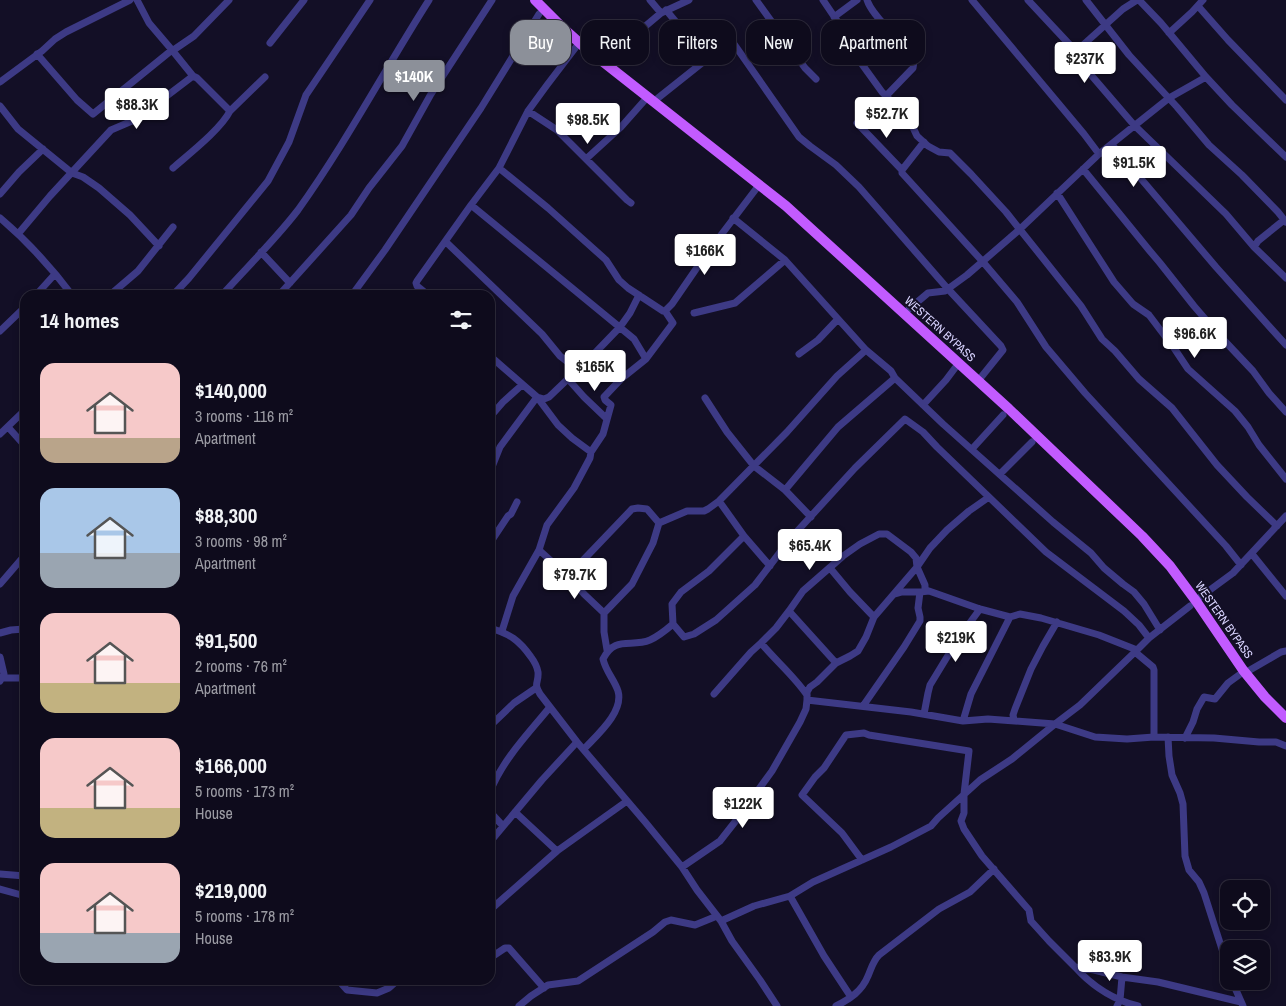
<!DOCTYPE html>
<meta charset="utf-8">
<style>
body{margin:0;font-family:"Archivo Narrow",sans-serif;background:#1c1929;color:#f1f3f6;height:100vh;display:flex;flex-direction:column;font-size:19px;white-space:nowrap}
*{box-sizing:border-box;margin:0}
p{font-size:16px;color:#9b9ba3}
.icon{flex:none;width:28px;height:28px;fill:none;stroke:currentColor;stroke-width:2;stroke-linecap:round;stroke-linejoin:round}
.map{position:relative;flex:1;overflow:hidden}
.panel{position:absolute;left:20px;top:290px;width:475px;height:695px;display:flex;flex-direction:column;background:#0e0b1c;border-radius:15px;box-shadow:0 2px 8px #0003,0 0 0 1px #2e2b3b}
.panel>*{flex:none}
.guide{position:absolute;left:510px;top:20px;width:475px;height:45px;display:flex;gap:10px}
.controls{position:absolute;left:1220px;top:880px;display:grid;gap:10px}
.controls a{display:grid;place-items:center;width:50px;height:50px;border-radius:10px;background:#0e0b1c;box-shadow:0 2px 8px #0003,0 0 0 1px #2e2b3b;font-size:25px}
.price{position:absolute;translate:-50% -42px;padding:0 11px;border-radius:5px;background:#fff;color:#222;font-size:16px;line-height:32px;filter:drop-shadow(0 1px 2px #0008)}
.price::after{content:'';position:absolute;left:50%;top:30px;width:15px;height:11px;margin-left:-8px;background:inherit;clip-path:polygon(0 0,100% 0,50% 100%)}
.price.on{background:#8c9099;color:#fff}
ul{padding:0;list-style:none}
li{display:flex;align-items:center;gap:15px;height:125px;padding:0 20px}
li span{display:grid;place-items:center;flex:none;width:140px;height:100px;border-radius:15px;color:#555}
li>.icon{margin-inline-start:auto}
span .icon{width:60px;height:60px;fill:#fffc;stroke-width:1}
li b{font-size:21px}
h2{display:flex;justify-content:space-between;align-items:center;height:60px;padding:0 20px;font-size:21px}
.tag{padding:0 18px;border-radius:15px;background:#0e0b1c;box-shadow:0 2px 8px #0003,0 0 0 1px #2e2b3b;font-size:18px;line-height:45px}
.tag.on{background:#8c9099;color:#fff}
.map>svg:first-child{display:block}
</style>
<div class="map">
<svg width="1286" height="1006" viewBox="0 0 1286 1006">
<rect width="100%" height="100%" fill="#130f26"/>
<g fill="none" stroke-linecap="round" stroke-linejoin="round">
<path stroke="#3d3a85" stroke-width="7" d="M 137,0 L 149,23 L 172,50 L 175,49 L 194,36 L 229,0
M 650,0 L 661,13
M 756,0 L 805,68 L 816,79
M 823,0 L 848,37 L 856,56 L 882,92 L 909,119 L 917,136 L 928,146 L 939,152 L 950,153 L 971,174 L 1006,212 L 1081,306 L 1102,339 L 1115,351 L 1139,379 L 1172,408 L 1217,465 L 1247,497 L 1277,526
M 867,0 C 871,12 883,23 891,32 C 899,41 907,51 914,61 L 913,68 L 886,96
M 972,0 L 1084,134 L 1099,154 L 1114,147 L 1216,267 L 1286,345
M 1028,0 L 1070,45 L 1073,54 L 1134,125 L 1226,214 L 1254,247
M 1086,0 L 1129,55 L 1177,107 L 1209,145 L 1242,175 L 1278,212 L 1286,222
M 1139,0 L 1161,23 L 1206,77 L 1232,105 L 1286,157
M 1198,6 L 1228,40 L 1286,100
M 834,17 L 857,0
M 1169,33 L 1192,12 L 1203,0
M 270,43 L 304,0
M 734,44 L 799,137 L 810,146 L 836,165 L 859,187 L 948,289 L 1001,346 L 1003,350 L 978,381
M 576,47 L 547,85 L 528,111 L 499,168 L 548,208 L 606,260 L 619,280 L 628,288 L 663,311 L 666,310 L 672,304 L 705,256 L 756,189
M 37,54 L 77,100 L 93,114 L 172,50 L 193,76 L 197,78 L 230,111
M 1073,54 L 1123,9 L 1137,0
M 606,55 L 636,34 L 661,13 L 689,0
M 0,82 L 42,51 L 55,39 L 66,32 L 130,0
M 658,98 L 707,59 L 666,10
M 0,106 L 18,129 L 72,173 L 83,177 L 99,188 L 130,215 L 159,246
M 528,111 L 557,130 L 627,200 L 631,203
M 857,123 L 902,170 L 902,173 L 983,262 L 1017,302 L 1046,347 L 1085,393 L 1226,546 L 1241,565
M 586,159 L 621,127 L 644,101
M 173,168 C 189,154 221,129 230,111 L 265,77
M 1083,169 L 1149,250 L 1160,263 L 1194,306 L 1219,335 L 1253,371 L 1269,393 L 1286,412
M 902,170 L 924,142
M 1057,193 L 1114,282 L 1133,304 L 1149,315 L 1174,348 L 1188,369 L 1235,411 L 1248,427 L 1259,445 L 1286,479
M 0,194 L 19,172 L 43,149
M 471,205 L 634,339 L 646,359
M 0,218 C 27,241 51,267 72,295
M 733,218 L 785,260 L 866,350 L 891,371 L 895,378 L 943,424 L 1053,522 L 1091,553 L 1104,568 L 1123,584 L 1134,592 L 1144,604 L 1160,630
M 1284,220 L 1258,241 L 1254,247 L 1286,278
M 18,234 L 50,196 L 111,130 L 132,121 L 147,111 L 193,76
M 446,242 L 542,334 L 560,356 L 578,370
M 261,252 L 290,283
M 36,295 L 55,274
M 110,295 L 138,271 L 173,227
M 173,295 L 189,278 L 268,181 L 289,142 L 306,95 L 370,0
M 222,295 C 247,267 275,240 298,210 C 346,143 385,69 429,0
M 279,295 L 351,215 L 369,188 L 402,146 L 431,94 L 492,0
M 352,295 L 385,250 L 481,108 L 539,14
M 428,295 L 417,286 L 416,283 L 417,281 L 471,205 L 499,168
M 909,309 L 928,293 L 945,291 L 967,275 L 1019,230 L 1099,154 L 1169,98 L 1206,77
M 694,313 L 735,303 L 785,260
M 0,331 L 25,307
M 594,354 L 621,379
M 799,354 L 818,340 L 838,319
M 490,356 L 537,397 L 544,399 L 549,397 L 594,354 L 620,327 L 630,313 L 639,295
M 568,379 L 584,397 L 607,419
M 705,398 L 727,432 L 754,466 L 785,490 L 811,517
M 923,405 L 946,380 L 955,368
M 490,417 L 503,402 L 522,385
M 8,427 L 25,446
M 0,434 L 25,410
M 972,449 L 1003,415
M 490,472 L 500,447 L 537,397 L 558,425 L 572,438 L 591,452
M 1000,474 L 1032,442
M 785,490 L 838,427 L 895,378
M 989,497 L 969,511 L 947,530 L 930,548 L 917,567 L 874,617 L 866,637 L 858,651 L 850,656 L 836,663 L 817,682 L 810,687 L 807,692 L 807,700 L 911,712 L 963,721 L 988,719 L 1055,724 L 1095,737 L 1127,739 L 1154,737 L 1214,738 L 1259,742 L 1276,742 L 1286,746
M 719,501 L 744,536 L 770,566
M 490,543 L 508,516 L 511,514 L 517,502
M 539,550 L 568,576 L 584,594 L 604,613 L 604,632 L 607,650
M 1252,554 L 1286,596
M 830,568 L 850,592 L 874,617
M 568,576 L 632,509 L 638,508 L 647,509 L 659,523
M 0,584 L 25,555
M 1199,598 L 1233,573 L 1286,516
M 789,611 L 836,663
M 604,613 L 632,584 L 653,543 L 659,523 L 687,511 L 704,511 L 708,509 L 719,501 L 787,432 L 837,376 L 866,350
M 673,624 L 672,604 L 681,592 L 709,571 L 744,536
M 490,628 C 510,634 519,640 531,657 C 534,661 537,666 538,672 C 539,683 533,683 540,694 L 577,742 L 646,823 L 682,867 L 697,890 L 721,921 L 732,941 L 760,980 L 777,1006
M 502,631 L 513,596 L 539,550 L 547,525 L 574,488 L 590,458 L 591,452 L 603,434 L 611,405 L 605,400 L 604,397 L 621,379 L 646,359 L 673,323 L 665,311
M 0,633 L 11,630 L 24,629 L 25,627
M 761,643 C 776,661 794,676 807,695
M 1137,650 L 1149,638 L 1190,606
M 1135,652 L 1153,667 L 1154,670 L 1154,737
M 0,657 L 4,674 L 0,681
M 1250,670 L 1281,652 L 1286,651
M 2,678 L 25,678
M 714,694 L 751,652 L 761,643 L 776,628 L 789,611 L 803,591 L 843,556 L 860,544 L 879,534 L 887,534 L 911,552 L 916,558 L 917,567 L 925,585 L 925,591
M 863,706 L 904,647 L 920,621 L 920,617 L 918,608 L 920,592
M 924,714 L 928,693 L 930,685 L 958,639 L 980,609
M 1014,720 L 1013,715 L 1015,709 L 1031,669 L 1043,646 L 1057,622
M 963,721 L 971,694 L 1010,617
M 490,726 L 514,703 L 536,688
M 1168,737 L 1169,756 L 1172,775 L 1180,793 L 1183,804 L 1185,856 L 1189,870 L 1199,882 L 1204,893 L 1229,971
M 1185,738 L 1193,722 L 1197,709 L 1204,697 L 1215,699 L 1228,683 L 1239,675
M 584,749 C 597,735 624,712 618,691 C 614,679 606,672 603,659 C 615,635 631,648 650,640 C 659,636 666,630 673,624 L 684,637 L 694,634 L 716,620 L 755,585 L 791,538 L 855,468 L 905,419 L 923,432 L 937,447 L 1046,552 L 1124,611 L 1139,625 L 1149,638
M 490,792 C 503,759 528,734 550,707
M 490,812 L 503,826
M 515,812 L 557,851
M 490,842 L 542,780 L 577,742
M 862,860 L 842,833 L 802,795 L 815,777 L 824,768 L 846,735 L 864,733 L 869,735 L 969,751 L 964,794 L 964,813 L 961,821 L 964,829 L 982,856 L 1029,910 L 1031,921 L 1049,941 L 1075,967 L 1094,970 L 1122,977 L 1158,982 L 1241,1002
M 682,867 L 720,841 L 738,818 L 772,771 L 800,722 L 806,709 L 807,700
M 0,874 L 25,876
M 0,889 L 25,896
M 790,896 L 824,956 L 851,997
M 490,910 L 557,851 L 627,801
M 721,921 L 754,906 L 790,896 L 813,882 L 891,847 L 931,826 L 938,818 L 980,780 L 1012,759 L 1055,724 L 1080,705 L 1137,650 L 1099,635 L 1041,618 L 1020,614 L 1010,617 L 980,609 L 929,591 L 920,592 L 902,592 L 895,594
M 490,958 L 505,948 L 509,948 L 544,988
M 1075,967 C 1092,986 1114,1000 1138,1006
M 338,980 L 347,990 L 377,993 L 389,988 L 398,980
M 1232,981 L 1243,1006
M 519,1006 L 531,996 L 548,985 L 578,981 L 601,966 L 653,932 L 665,922 L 671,920 L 695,925 L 717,916
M 836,1006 C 850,999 862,991 868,976 C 871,969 873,961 879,955 L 939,909 L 970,892 L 994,869
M 1117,1006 L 1120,1000 L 1122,977"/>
<path stroke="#c25bff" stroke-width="10" d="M 535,0 L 563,28 L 583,46 L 786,206 L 1009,409 L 1142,536 L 1170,566 L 1196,601 L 1243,670 L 1265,697 L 1286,718"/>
</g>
<g text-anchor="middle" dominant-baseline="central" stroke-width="4" stroke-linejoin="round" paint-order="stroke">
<g font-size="12" fill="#d9d4ff" stroke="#130f26">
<text transform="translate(940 329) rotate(42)">WESTERN BYPASS</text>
<text transform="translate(1224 620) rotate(55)">WESTERN BYPASS</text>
</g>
</g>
</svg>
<div class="controls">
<a><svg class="icon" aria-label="locate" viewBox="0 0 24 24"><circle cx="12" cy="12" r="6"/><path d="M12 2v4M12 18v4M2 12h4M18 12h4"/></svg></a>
<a><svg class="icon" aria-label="layers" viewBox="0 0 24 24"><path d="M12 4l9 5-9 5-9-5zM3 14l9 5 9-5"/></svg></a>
</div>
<b class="price" style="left:1085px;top:84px">$237K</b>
<b class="price on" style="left:414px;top:102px">$140K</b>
<b class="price" style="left:137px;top:130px">$88.3K</b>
<b class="price" style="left:887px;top:139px">$52.7K</b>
<b class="price" style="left:588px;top:145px">$98.5K</b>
<b class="price" style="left:1134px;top:188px">$91.5K</b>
<b class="price" style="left:705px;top:276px">$166K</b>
<b class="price" style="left:1195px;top:359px">$96.6K</b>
<b class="price" style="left:595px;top:392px">$165K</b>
<b class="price" style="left:810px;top:571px">$65.4K</b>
<b class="price" style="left:575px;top:600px">$79.7K</b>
<b class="price" style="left:956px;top:663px">$219K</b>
<b class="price" style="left:743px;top:829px">$122K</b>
<b class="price" style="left:1110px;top:982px">$83.9K</b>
<div class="guide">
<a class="tag on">Buy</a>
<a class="tag">Rent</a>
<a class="tag">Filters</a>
<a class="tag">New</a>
<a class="tag">Apartment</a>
</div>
<section class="panel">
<h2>14 homes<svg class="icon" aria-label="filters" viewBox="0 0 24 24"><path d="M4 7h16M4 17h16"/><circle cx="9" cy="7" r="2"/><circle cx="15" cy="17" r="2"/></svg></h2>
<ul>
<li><span style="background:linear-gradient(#f6c9c9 75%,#b9a48a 0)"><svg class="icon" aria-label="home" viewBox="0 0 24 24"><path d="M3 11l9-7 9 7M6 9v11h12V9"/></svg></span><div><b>$140,000</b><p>3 rooms · 116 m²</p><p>Apartment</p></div></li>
<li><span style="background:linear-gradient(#a9c7e8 65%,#9aa5b1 0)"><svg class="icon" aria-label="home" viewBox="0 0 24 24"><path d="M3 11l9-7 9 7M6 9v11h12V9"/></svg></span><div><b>$88,300</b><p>3 rooms · 98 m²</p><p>Apartment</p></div></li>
<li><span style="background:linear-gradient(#f6c9c9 70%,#c2b280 0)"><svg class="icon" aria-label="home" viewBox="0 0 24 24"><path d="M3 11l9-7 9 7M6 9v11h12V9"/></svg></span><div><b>$91,500</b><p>2 rooms · 76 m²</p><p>Apartment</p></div></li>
<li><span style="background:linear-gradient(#f6c9c9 70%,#c2b280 0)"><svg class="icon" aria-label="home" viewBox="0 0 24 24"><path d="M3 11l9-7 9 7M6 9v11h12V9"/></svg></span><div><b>$166,000</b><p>5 rooms · 173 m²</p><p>House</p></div></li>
<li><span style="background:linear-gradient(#f6c9c9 70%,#9aa5b1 0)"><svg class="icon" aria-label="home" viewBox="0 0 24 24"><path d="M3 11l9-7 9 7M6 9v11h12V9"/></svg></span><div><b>$219,000</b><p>5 rooms · 178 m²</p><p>House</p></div></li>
</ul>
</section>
</div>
